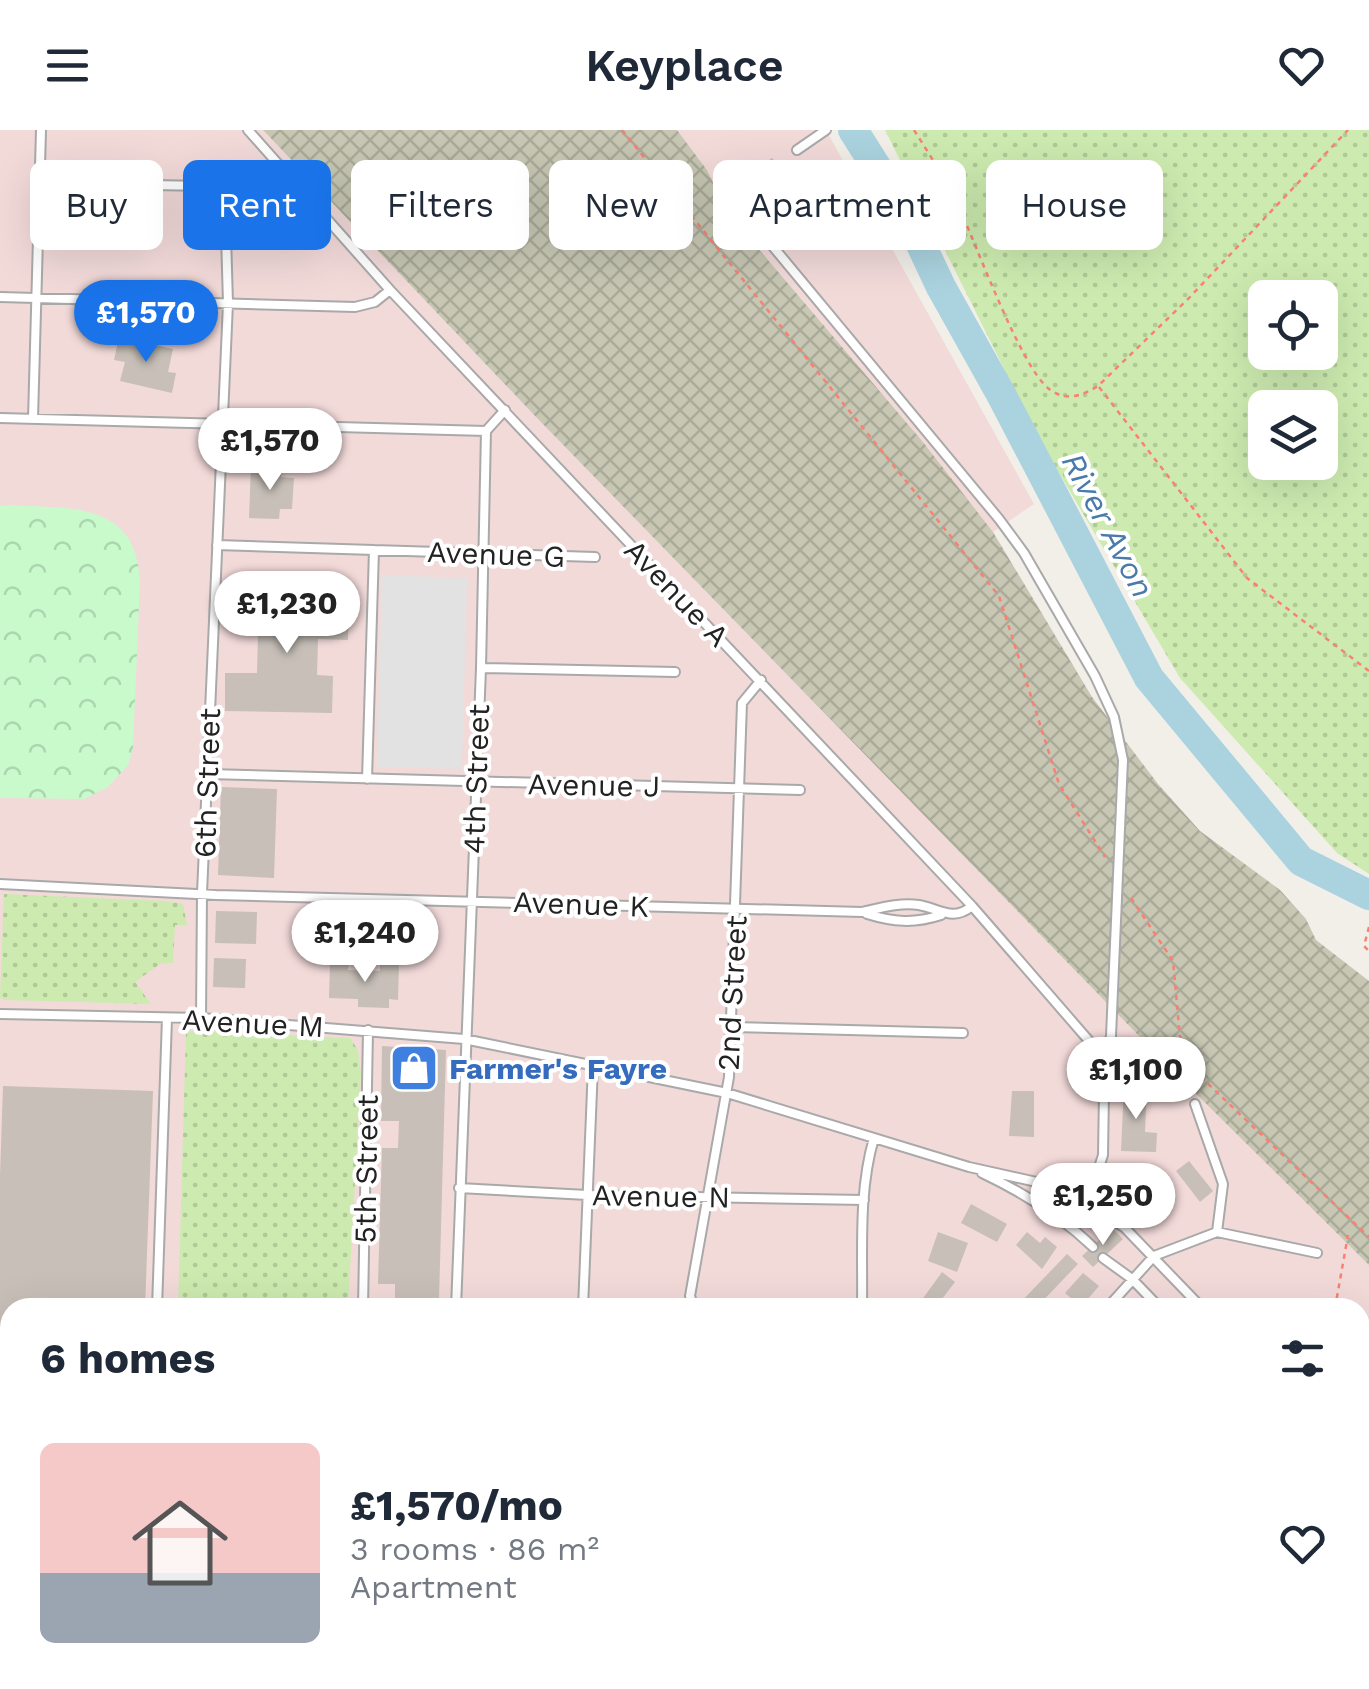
<!DOCTYPE html>
<meta charset="utf-8">
<style>
body{margin:0;font-family:"Work Sans",sans-serif;background:#f2f2f3;color:#1f2937;height:100vh;display:flex;flex-direction:column;font-size:38px;white-space:nowrap}
*{box-sizing:border-box;margin:0}
p{font-size:32px;color:#747a83}
.icon{flex:none;width:55px;height:55px;fill:none;stroke:currentColor;stroke-width:2;stroke-linecap:round;stroke-linejoin:round}
.map{position:relative;flex:1;overflow:hidden}
.side{position:absolute;left:0px;top:1168px;width:1370px;height:392px;display:flex;flex-direction:column;background:#fff;border-radius:30px 30px 0 0;box-shadow:0 10px 40px #0002}
.side>*{flex:none}
.top-card{position:absolute;left:30px;top:30px;width:1310px;height:90px;display:flex;gap:20px}
.buttons{position:absolute;left:1248px;top:150px;display:grid;gap:20px}
.buttons a{display:grid;place-items:center;width:90px;height:90px;border-radius:15px;background:#fff;box-shadow:0 10px 40px #0002;font-size:50px}
.price{position:absolute;translate:-50% -85px;padding:0 22px;border-radius:35px;background:#fff;color:#222;font-size:32px;line-height:65px;filter:drop-shadow(0 2px 5px #0008)}
.price::after{content:'';position:absolute;left:50%;top:60px;width:30px;height:22px;margin-left:-15px;background:inherit;clip-path:polygon(0 0,100% 0,50% 100%)}
.price.on{background:#1a73e8;color:#fff}
ul{padding:0;list-style:none}
li{display:flex;align-items:center;gap:30px;height:250px;padding:0 40px}
li span{display:grid;place-items:center;flex:none;width:280px;height:200px;border-radius:15px;color:#555}
li>.icon{margin-inline-start:auto}
span .icon{width:120px;height:120px;fill:#fffc;stroke-width:1}
li b{font-size:42px}
h2{display:flex;justify-content:space-between;align-items:center;height:120px;padding:0 40px;font-size:42px}
.chip{padding:0 35px;border-radius:15px;background:#fff;box-shadow:0 10px 40px #0002;font-size:35px;line-height:90px}
.chip.on{background:#1a73e8;color:#fff}
header{display:flex;justify-content:space-between;align-items:center;height:130px;padding:0 40px;background:#fff;font-size:45px;font-weight:600}
.map>svg:first-child{display:block}
</style>
<header><svg class="icon" aria-label="menu" viewBox="0 0 24 24"><path d="M4 6h16M4 12h16M4 18h16"/></svg>Keyplace<svg class="icon" aria-label="heart" viewBox="0 0 24 24"><path d="M12 20l-8-8c-3-5 5-10 8-4 3-6 11-1 8 4z"/></svg></header>
<div class="map">
<svg width="1369" height="1559" viewBox="0 0 1369 1559">
<defs>
<pattern id="construction-cross-hatch" width="8" height="8" patternUnits="userSpaceOnUse" patternTransform="scale(2.5)"><rect width="8" height="8" fill="#c7c7b4"/><path d="M0 0l8 8M0 8l8-8" fill="none" stroke="#abab9a"/></pattern>
<pattern id="grass-dots" width="8" height="8" patternUnits="userSpaceOnUse" patternTransform="scale(2.5)"><rect width="8" height="8" fill="#cdebb0"/><path d="M2 2h.1M6 6h.1" fill="none" stroke="#b0c997" stroke-width="1.8" stroke-linecap="round"/></pattern>
<pattern id="park-crowns" width="20" height="18" patternUnits="userSpaceOnUse" patternTransform="scale(2.5)"><rect width="20" height="18" fill="#c8facc"/><path d="M2 6a3 3 0 1 1 6 0M12 15a3 3 0 1 1 6 0" fill="none" stroke="#acd6af"/></pattern>
</defs>
<rect width="100%" height="100%" fill="#f2efe9"/>
<path fill="#f2dad9" d="M 0,0 L 263,0 L 536,287 L 1176,944 L 1369,1135 L 1369,1203 L 1360,1215 L 1360,1178 L 10,1178 L 10,1550 L 1080,1550 L 1074,1559 L 0,1559 Z
M 677,0 L 826,0 L 1034,374 L 993,402 L 923,312 L 728,83 L 707,40 Z"/>
<path fill="url(#construction-cross-hatch)" d="M 263,0 L 677,0 L 707,40 L 728,83 L 923,312 L 993,402 L 1092,567 L 1158,654 L 1200,701 L 1280,760 L 1306,789 L 1316,810 L 1369,851 L 1369,1135 L 1176,944 L 536,287 Z
M 1369,1277 L 1369,1559 L 1153,1559 L 1160,1550 L 1360,1550 L 1360,1289 Z"/>
<path fill="url(#grass-dots)" fill-rule="evenodd" d="M 885,0 L 1369,0 L 1369,744 L 1337,723 L 1180,548 L 1039,309 ZM 1265,168 L 1320,168 L 1320,222 L 1265,222 ZM 1265,278 L 1320,278 L 1320,332 L 1265,332 Z
M 4,764 L 165,771 L 183,774 L 187,795 L 175,795 L 173,833 L 160,834 L 135,852 L 151,874 L 4,870 L 0,867 Z
M 186,901 L 350,908 L 358,920 L 361,944 L 348,1177 L 178,1177 Z"/>
<path fill="url(#park-crowns)" d="M 10,375 C 70,379 136,371 140,450 L 133,618 L 128,635 L 108,657 L 84,669 L 0,668 L 0,376 Z"/>
<path fill="#e2e2e2" d="M 382,445 L 467,448 L 462,639 L 377,637 Z"/>
<g fill="none" stroke-linecap="round" stroke-linejoin="round">
<path stroke="#aad3df" stroke-width="30" d="M 853,0 L 908,87 L 941,157 L 1002,266 L 1149,548 L 1301,731 L 1369,765"/>
</g>
<path fill="#c7bfb8" d="M 772,28 L 796,61 L 780,72 L 756,40 Z
M 119,207 L 173,219 L 168,242 L 176,243 L 172,263 L 120,251 L 125,232 L 114,230 Z
M 251,336 L 282,338 L 281,347 L 294,348 L 292,379 L 280,379 L 279,389 L 249,388 Z
M 243,468 L 349,470 L 348,510 L 318,509 L 317,545 L 333,546 L 332,583 L 225,581 L 225,543 L 257,543 L 258,506 L 243,506 Z
M 221,657 L 277,659 L 274,748 L 218,745 Z
M 216,781 L 257,782 L 256,814 L 215,813 Z
M 214,828 L 246,829 L 245,858 L 213,857 Z
M 330,832 L 349,832 L 348,840 L 380,841 L 380,833 L 399,834 L 398,870 L 389,869 L 389,878 L 358,877 L 358,869 L 329,868 Z
M 382,916 L 446,920 L 439,1169 L 395,1168 L 395,1154 L 378,1154 L 382,1018 L 398,1018 L 399,991 L 381,991 Z
M 3,956 L 153,961 L 145,1178 L 10,1178 L 10,1461 L 0,1461 L 0,1046 Z
M 1124,956 L 1147,957 L 1145,1002 L 1157,1003 L 1156,1022 L 1121,1021 Z
M 1012,961 L 1034,961 L 1034,1007 L 1009,1006 Z
M 1189,1031 L 1213,1061 L 1200,1072 L 1176,1041 Z
M 971,1074 L 1007,1094 L 997,1112 L 961,1093 Z
M 1112,1098 L 1123,1109 L 1093,1137 L 1082,1126 Z
M 938,1102 L 968,1113 L 957,1142 L 928,1131 Z
M 1027,1102 L 1040,1113 L 1045,1107 L 1057,1117 L 1042,1139 L 1016,1115 Z
M 1067,1124 L 1078,1134 L 1036,1178 L 1015,1178 Z
M 942,1142 L 955,1152 L 935,1178 L 916,1178 Z
M 1083,1143 L 1099,1156 L 1081,1177 L 1065,1163 Z
M 489,1550 L 750,1550 L 750,1559 L 489,1559 Z
M 772,1550 L 817,1551 L 817,1559 L 771,1559 Z
M 862,1550 L 933,1550 L 933,1558 L 862,1556 Z"/>
<g fill="none" stroke-linecap="round" stroke-linejoin="round">
<g stroke="#a9a9a9" stroke-width="12">
<path id="service" d="M 248,0 L 390,160 L 972,776 L 1090,912 L 1104,961 L 1103,1025 L 1087,1075
M 797,20 L 826,0
M 40,53 L 207,56 L 219,59 L 225,71 L 228,173 L 202,763 L 201,888
M 731,66 L 999,389 L 1024,423 L 1095,546 L 1114,587 L 1123,630 L 1111,906 L 1106,924 L 1097,933
M 0,167 L 355,177 L 375,172 L 390,160
M 0,288 L 486,301
M 33,289 L 41,0
M 486,301 L 505,280
M 217,415 L 595,427
M 481,538 L 675,542
M 208,644 L 800,660
M 367,649 L 374,420
M 0,754 L 216,765 L 862,782 C 880,778 900,772 919,775 C 940,779 953,792 972,776
M 867,784 C 893,792 914,794 941,785
M 0,884 L 201,888 L 464,909 L 727,963 L 969,1037 L 1050,1055 L 1124,1097 L 1202,1178
M 732,897 L 963,903
M 982,1043 C 1022,1062 1061,1086 1093,1117
M 459,1058 L 587,1065 L 864,1070
M 1217,1102 L 1317,1123
M 1103,1128 L 1132,1149 L 1160,1178
M 157,1178 L 167,888
M 363,1178 L 368,900
M 456,1178 L 481,538 L 486,301
M 583,1178 L 593,936
M 694,1178 L 690,1166 L 729,947 L 742,573 L 761,550
M 862,1178 C 863,1122 858,1062 874,1008
M 1107,1178 L 1154,1126 L 1217,1102 L 1223,1054 L 1195,974
M 0,1539 L 10,1546
M 16,1550 L 29,1559
M 142,1559 L 143,1550
M 472,1559 L 472,1550
M 756,1559 L 756,1550
M 849,1559 L 849,1550
M 1005,1559 L 1008,1550"/>
</g>
<g stroke="#707d05" stroke-width="28">
<path id="secondary" d="M 1360,1253 L 1369,1242
M 1122,1559 L 1128,1550"/>
</g>
<path stroke="#fa8072" stroke-width="2.5" stroke-dasharray="5 5" stroke-linecap="butt" d="M 622,0 L 999,466 L 1059,654 L 1105,727
M 914,0 C 929,24 945,48 957,73 C 976,113 1020,236 1049,259 C 1066,272 1082,266 1098,256 L 1189,168 L 1348,0
M 1099,257 L 1247,448 L 1369,541
M 1131,768 L 1173,831 L 1182,929 L 1369,1107
M 1369,797 L 1364,816 L 1369,821
M 1335,1178 L 1348,1105"/>
<use href="#service" stroke="#fff" stroke-width="8"/>
<use href="#secondary" stroke="#f7fabf" stroke-width="22"/>
</g>
<defs>
<g id="shop-square" transform="scale(2.5)"><rect x="-9" y="-9" width="18" height="18" rx="4" fill="#3f7fe0" stroke="#fff"/><path d="M-5-2.5h2.3a2.7 3.5 0 0 1 5.4 0H5L5.5 6h-11ZM-1.5-2.5h3a1.5 2.3 0 0 0-3 0Z" fill="#fff"/></g>
</defs>
<g fill-rule="evenodd">
<use href="#shop-square" x="414" y="938"/>
</g>
<g text-anchor="middle" dominant-baseline="central" stroke-width="8" stroke-linejoin="round" paint-order="stroke">
<g font-size="30" fill="#222" stroke="#fff">
<text transform="translate(496 424) rotate(2)">Avenue G</text>
<text transform="translate(677 463) rotate(46)">Avenue A</text>
<text transform="translate(476 649) rotate(-88)">4th Street</text>
<text transform="translate(207 653) rotate(-88)">6th Street</text>
<text transform="translate(594 655) rotate(1)">Avenue J</text>
<text transform="translate(581 774) rotate(2)">Avenue K</text>
<text transform="translate(732 863) rotate(-87)">2nd Street</text>
<text transform="translate(253 893) rotate(3)">Avenue M</text>
<text transform="translate(366 1039) rotate(-89)">5th Street</text>
<text transform="translate(661 1066) rotate(1)">Avenue N</text>
</g>
<g font-size="30" font-weight="bold" fill="#366cbe" stroke="#fff" text-anchor="start">
<text x="449" y="938">Farmer's Fayre</text>
</g>
<g font-size="32" font-style="italic" fill="#4a7aab" stroke="#fff">
<text transform="translate(1108 395) rotate(62)">River Avon</text>
</g>
</g>
</svg>
<div class="buttons">
<a><svg class="icon" aria-label="locate" viewBox="0 0 24 24"><circle cx="12" cy="12" r="6"/><path d="M12 2v4M12 18v4M2 12h4M18 12h4"/></svg></a>
<a><svg class="icon" aria-label="layers" viewBox="0 0 24 24"><path d="M12 4l9 5-9 5-9-5zM3 14l9 5 9-5"/></svg></a>
</div>
<b class="price on" style="left:146px;top:235px">£1,570</b>
<b class="price" style="left:270px;top:363px">£1,570</b>
<b class="price" style="left:287px;top:526px">£1,230</b>
<b class="price" style="left:365px;top:855px">£1,240</b>
<b class="price" style="left:1136px;top:992px">£1,100</b>
<b class="price" style="left:1103px;top:1118px">£1,250</b>
<div class="top-card">
<a class="chip">Buy</a>
<a class="chip on">Rent</a>
<a class="chip">Filters</a>
<a class="chip">New</a>
<a class="chip">Apartment</a>
<a class="chip">House</a>
</div>
<section class="side">
<h2>6 homes<svg class="icon" aria-label="filters" viewBox="0 0 24 24"><path d="M4 7h16M4 17h16"/><circle cx="9" cy="7" r="2"/><circle cx="15" cy="17" r="2"/></svg></h2>
<ul>
<li><span style="background:linear-gradient(#f6c9c9 65%,#9aa5b1 0)"><svg class="icon" aria-label="home" viewBox="0 0 24 24"><path d="M3 11l9-7 9 7M6 9v11h12V9"/></svg></span><div><b>£1,570/mo</b><p>3 rooms · 86 m²</p><p>Apartment</p></div><svg class="icon" aria-label="heart" viewBox="0 0 24 24"><path d="M12 20l-8-8c-3-5 5-10 8-4 3-6 11-1 8 4z"/></svg></li>
</ul>
</section>
</div>
